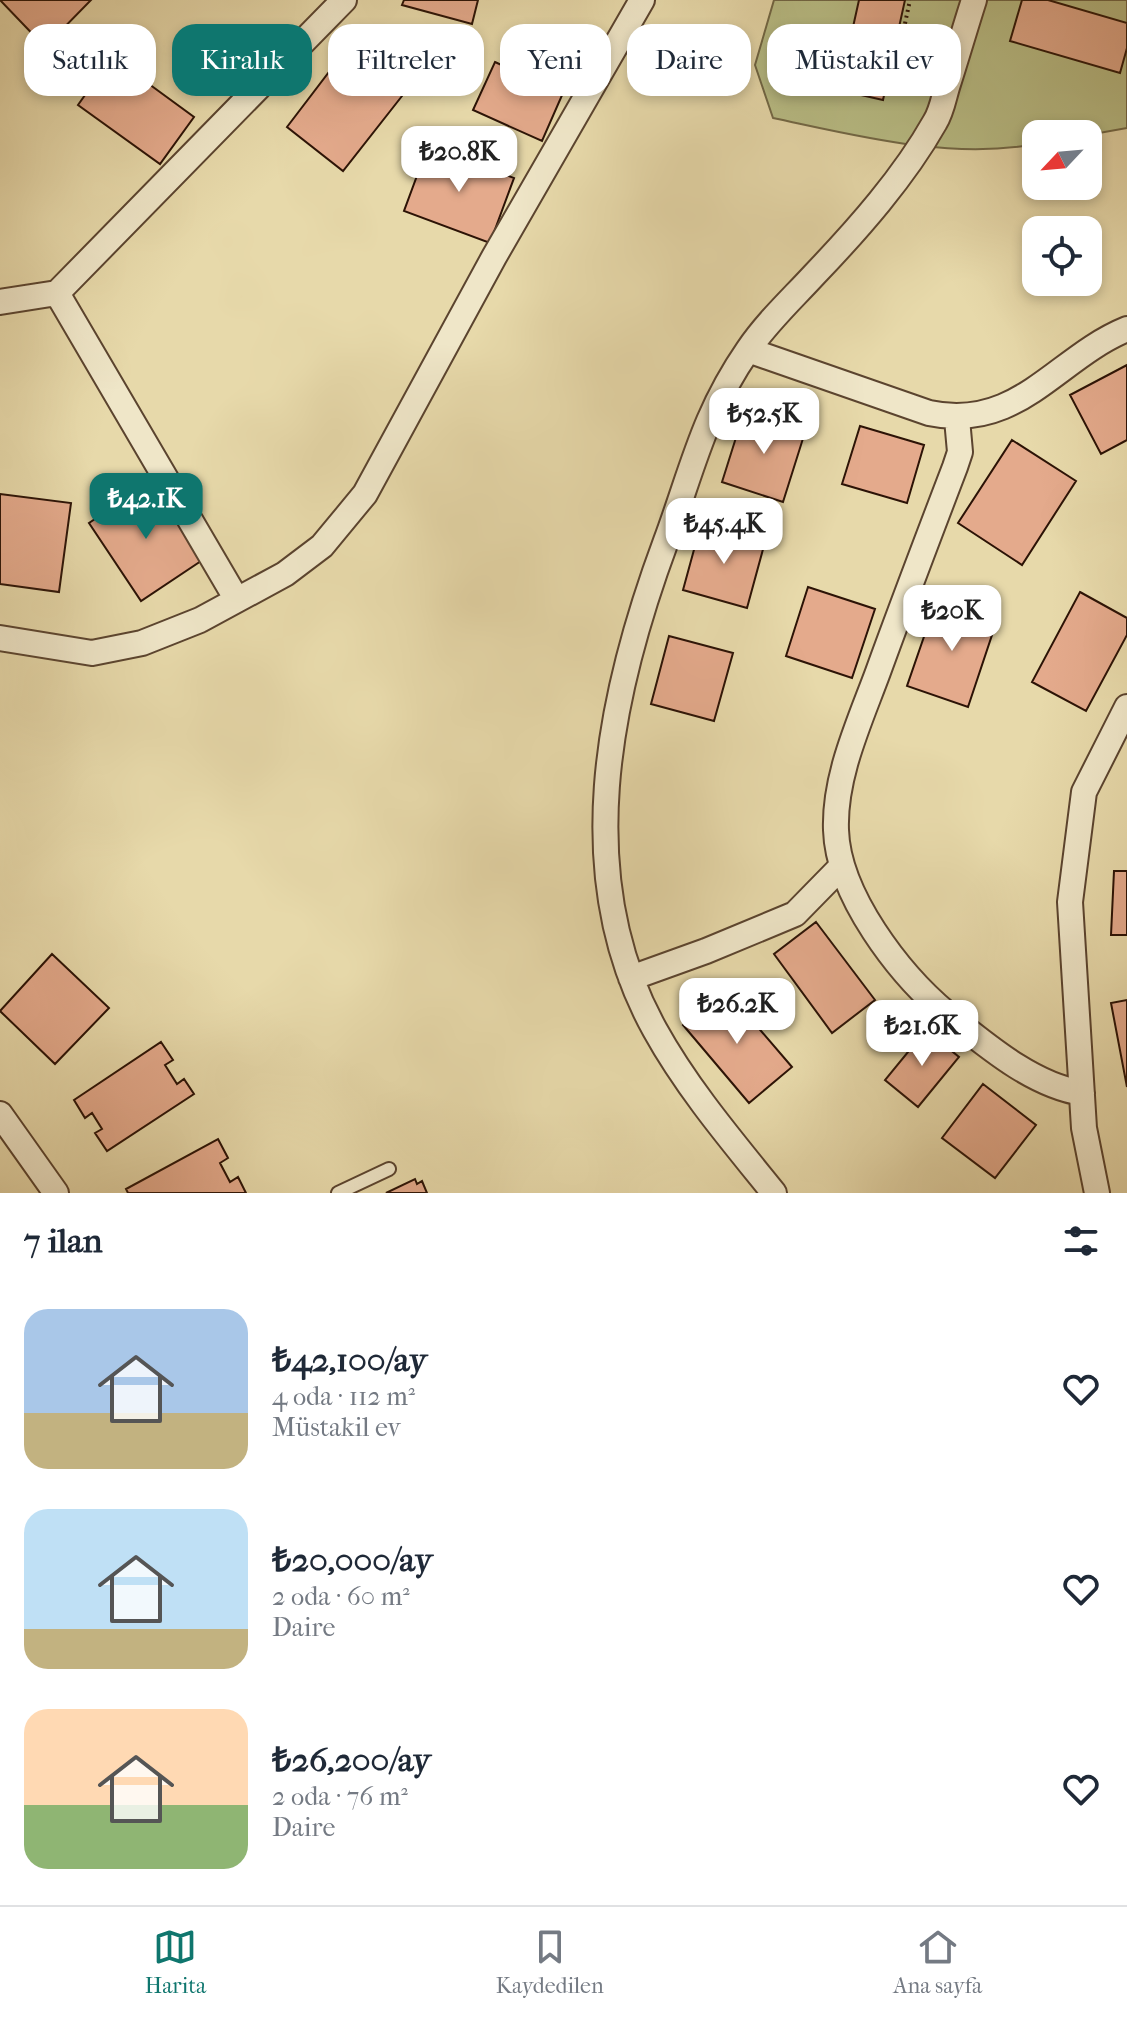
<!DOCTYPE html>
<html lang="tr">
<meta charset="utf-8">
<style>
body{margin:0;font-family:"IM FELL French Canon",serif;background:#f6f6f7;color:#1f2937;height:100vh;display:flex;flex-direction:column;font-size:30px;white-space:nowrap}
*{box-sizing:border-box;margin:0}
p{font-size:26px;color:#747a83}
.icon{flex:none;width:44px;height:44px;fill:none;stroke:currentColor;stroke-width:2;stroke-linecap:round;stroke-linejoin:round}
.map{position:relative;height:1193px;overflow:hidden}
.sheet{display:flex;flex-direction:column;background:#fff;flex:1}
.sheet>*{flex:none}
.guide{position:absolute;left:24px;top:24px;width:1080px;height:72px;display:flex;gap:16px}
.needle{width:52px;rotate:244deg}
.tools{position:absolute;left:1022px;top:120px;display:grid;gap:16px}
.tools a{display:grid;place-items:center;width:80px;height:80px;border-radius:16px;background:#fff;box-shadow:0 4px 12px #0003;font-size:40px}
.price{position:absolute;translate:-50% -68px;padding:0 18px;border-radius:16px;background:#fff;color:#222;font-size:26px;line-height:52px;filter:drop-shadow(0 2px 4px #0008)}
.price::after{content:'';position:absolute;left:50%;top:48px;width:24px;height:18px;margin-left:-12px;background:inherit;clip-path:polygon(0 0,100% 0,50% 100%)}
.price.active{background:#0f766e;color:#fff}
ul{padding:0;list-style:none}
li{display:flex;align-items:center;gap:24px;height:200px;padding:0 24px}
li span{display:grid;place-items:center;flex:none;width:224px;height:160px;border-radius:24px;color:#555}
li>.icon{margin-inline-start:auto}
span .icon{width:96px;height:96px;fill:#fffc;stroke-width:1}
li b{font-size:34px}
h2{display:flex;justify-content:space-between;align-items:center;height:96px;padding:0 24px;font-size:34px}
.pill{padding:0 28px;border-radius:24px;background:#fff;box-shadow:0 4px 12px #0003;font-size:28px;line-height:72px}
.pill.active{background:#0f766e;color:#fff}
.tabs{display:flex;justify-content:space-around;align-items:center;height:112px;border-top:2px solid #e0e1e3;background:#fff;font-size:22px;color:#747a83}
.tabs a{display:grid;justify-items:center;gap:4px}
.tabs .active{color:#0f766e}
.map>svg:first-child{display:block}
</style>
<div class="map">
<svg width="1127" height="1193" viewBox="0 0 1127 1193">
<rect width="100%" height="100%" fill="#e7d9aa"/>
<filter id="stains"><feTurbulence type="fractalNoise" baseFrequency=".0025" numOctaves="4"/><feColorMatrix values="0 0 0 0 .2 0 0 0 0 .09 0 0 0 0 .02 0 0 0 .5 -.17"/></filter>
<radialGradient id="worn" r=".72"><stop offset=".6" stop-color="#630" stop-opacity="0"/><stop offset="1" stop-color="#630" stop-opacity=".3"/></radialGradient>
<path fill="#b9be86" stroke="#726846" stroke-width="2" d="M 774,0 L 1127,0 L 1127,128 L 1088,135 L 1036,134 L 1036,144 C 950,160 858,136 773,118 L 755,65 Z"/>
<path fill="#e4aa8c" stroke="#2c1306" stroke-width="2" d="M 0,0 L 91,0 L 45,47 Z
M 404,0 L 478,0 L 472,24 L 402,5 Z
M 859,0 L 905,0 L 883,100 L 839,90 Z
M 1022,0 L 1048,0 L 1127,23 L 1127,48 L 1120,73 L 1010,41 Z
M 345,51 L 402,96 L 343,171 L 287,127 Z
M 112,57 L 194,117 L 160,164 L 78,105 Z
M 495,62 L 563,93 L 542,141 L 473,110 Z
M 428,146 L 514,178 L 490,243 L 404,211 Z
M 1127,365 L 1127,440 L 1101,454 L 1070,395 Z
M 745,409 L 806,429 L 783,502 L 722,482 Z
M 860,426 L 924,445 L 907,503 L 842,484 Z
M 1012,440 L 1076,481 L 1022,565 L 958,523 Z
M 152,481 L 204,559 L 141,601 L 89,523 Z
M 0,494 L 71,503 L 59,592 L 0,584 Z
M 701,524 L 765,542 L 747,608 L 683,590 Z
M 808,587 L 875,609 L 852,678 L 786,656 Z
M 1080,592 L 1127,618 L 1127,635 L 1086,711 L 1032,682 Z
M 937,599 L 997,620 L 968,707 L 907,686 Z
M 669,636 L 733,653 L 714,721 L 651,704 Z
M 1114,871 L 1127,871 L 1127,935 L 1111,935 Z
M 816,922 L 875,1000 L 832,1033 L 774,954 Z
M 52,954 L 109,1008 L 55,1064 L 0,1011 Z
M 725,989 L 792,1067 L 749,1103 L 683,1025 Z
M 1127,1000 L 1127,1087 L 1111,1003 Z
M 926,1030 L 959,1057 L 918,1107 L 885,1080 Z
M 161,1042 L 173,1060 L 165,1065 L 177,1084 L 184,1079 L 194,1094 L 107,1151 L 95,1133 L 102,1129 L 92,1113 L 85,1118 L 74,1100 Z
M 983,1084 L 1036,1125 L 995,1178 L 942,1138 Z
M 218,1139 L 228,1158 L 220,1163 L 230,1182 L 238,1177 L 246,1193 L 128,1193 L 126,1189 Z
M 415,1179 L 417,1184 L 422,1181 L 427,1193 L 386,1193 Z"/>
<g fill="none" stroke-linecap="round" stroke-linejoin="round">
<g stroke="#5b442f" stroke-width="16">
<path id="lane" d="M 338,1193 L 389,1169"/>
</g>
<g stroke="#5b442f" stroke-width="28">
<path id="street" d="M 57,293 L 237,600
M 0,302 L 57,293 L 344,0
M 748,350 L 929,413 C 1018,432 1056,358 1127,329
M 957,419 L 960,452 L 955,467 C 929,535 903,603 878,672 C 860,721 834,776 836,830 C 838,895 899,974 947,1014 C 986,1045 1032,1085 1082,1093
M 0,638 L 92,653 L 142,643 L 200,620 L 285,574 L 322,546 L 365,494 L 494,257 L 642,0
M 631,978 L 706,951 L 795,914 L 842,866
M 0,1114 L 56,1193
M 774,1193 C 732,1141 687,1088 655,1030 C 570,877 608,697 666,541 C 692,471 703,415 748,350 C 767,322 791,300 814,275 C 858,229 904,177 935,122 C 942,111 944,96 948,84 C 957,56 965,28 974,0
M 1097,1193 L 1084,1128 L 1070,902 L 1084,792 L 1127,707"/>
</g>
<path stroke="#2c1306" stroke-width="4" stroke-dasharray="2 4" stroke-linecap="butt" d="M 890,94 L 910,0"/>
<use href="#lane" stroke="#efe6c8" stroke-width="12"/>
<use href="#street" stroke="#efe6c8" stroke-width="24"/>
</g>
<rect width="100%" height="100%" filter="url(#stains)"/>
<rect width="100%" height="100%" fill="url(#worn)"/>
</svg>
<div class="tools">
<a><svg class="needle" viewBox="-14 -14 28 28"><path d="M0-13l5 13h-10z" fill="#e53935"/><path d="M0 13l5-13h-10z" fill="#747a83"/></svg></a>
<a><svg class="icon" aria-label="locate" viewBox="0 0 24 24"><circle cx="12" cy="12" r="6"/><path d="M12 2v4M12 18v4M2 12h4M18 12h4"/></svg></a>
</div>
<b class="price" style="left:459px;top:194px">₺20.8K</b>
<b class="price" style="left:764px;top:456px">₺52.5K</b>
<b class="price active" style="left:146px;top:541px">₺42.1K</b>
<b class="price" style="left:724px;top:566px">₺45.4K</b>
<b class="price" style="left:952px;top:653px">₺20K</b>
<b class="price" style="left:737px;top:1046px">₺26.2K</b>
<b class="price" style="left:922px;top:1068px">₺21.6K</b>
<div class="guide">
<a class="pill">Satılık</a>
<a class="pill active">Kiralık</a>
<a class="pill">Filtreler</a>
<a class="pill">Yeni</a>
<a class="pill">Daire</a>
<a class="pill">Müstakil ev</a>
</div>
</div>
<section class="sheet">
<h2>7 ilan<svg class="icon" aria-label="filters" viewBox="0 0 24 24"><path d="M4 7h16M4 17h16"/><circle cx="9" cy="7" r="2"/><circle cx="15" cy="17" r="2"/></svg></h2>
<ul>
<li><span style="background:linear-gradient(#a9c7e8 65%,#c2b280 0)"><svg class="icon" aria-label="home" viewBox="0 0 24 24"><path d="M3 11l9-7 9 7M6 9v11h12V9"/></svg></span><div><b>₺42,100/ay</b><p>4 oda · 112 m²</p><p>Müstakil ev</p></div><svg class="icon" aria-label="heart" viewBox="0 0 24 24"><path d="M12 20l-8-8c-3-5 5-10 8-4 3-6 11-1 8 4z"/></svg></li>
<li><span style="background:linear-gradient(#bfe0f5 75%,#c2b280 0)"><svg class="icon" aria-label="home" viewBox="0 0 24 24"><path d="M3 11l9-7 9 7M6 9v11h12V9"/></svg></span><div><b>₺20,000/ay</b><p>2 oda · 60 m²</p><p>Daire</p></div><svg class="icon" aria-label="heart" viewBox="0 0 24 24"><path d="M12 20l-8-8c-3-5 5-10 8-4 3-6 11-1 8 4z"/></svg></li>
<li><span style="background:linear-gradient(#ffd9b3 60%,#8fb573 0)"><svg class="icon" aria-label="home" viewBox="0 0 24 24"><path d="M3 11l9-7 9 7M6 9v11h12V9"/></svg></span><div><b>₺26,200/ay</b><p>2 oda · 76 m²</p><p>Daire</p></div><svg class="icon" aria-label="heart" viewBox="0 0 24 24"><path d="M12 20l-8-8c-3-5 5-10 8-4 3-6 11-1 8 4z"/></svg></li>
</ul>
</section>
<nav class="tabs">
<a class="active"><svg class="icon" aria-label="map" viewBox="0 0 24 24"><path d="M3 6l6-2 6 2 6-2v14l-6 2-6-2-6 2zM9 4v14M15 6v14"/></svg>Harita</a>
<a><svg class="icon" aria-label="saved" viewBox="0 0 24 24"><path d="M7 4h10v16l-5-4-5 4z"/></svg>Kaydedilen</a>
<a><svg class="icon" aria-label="home" viewBox="0 0 24 24"><path d="M3 11l9-7 9 7M6 9v11h12V9"/></svg>Ana sayfa</a>
</nav>
